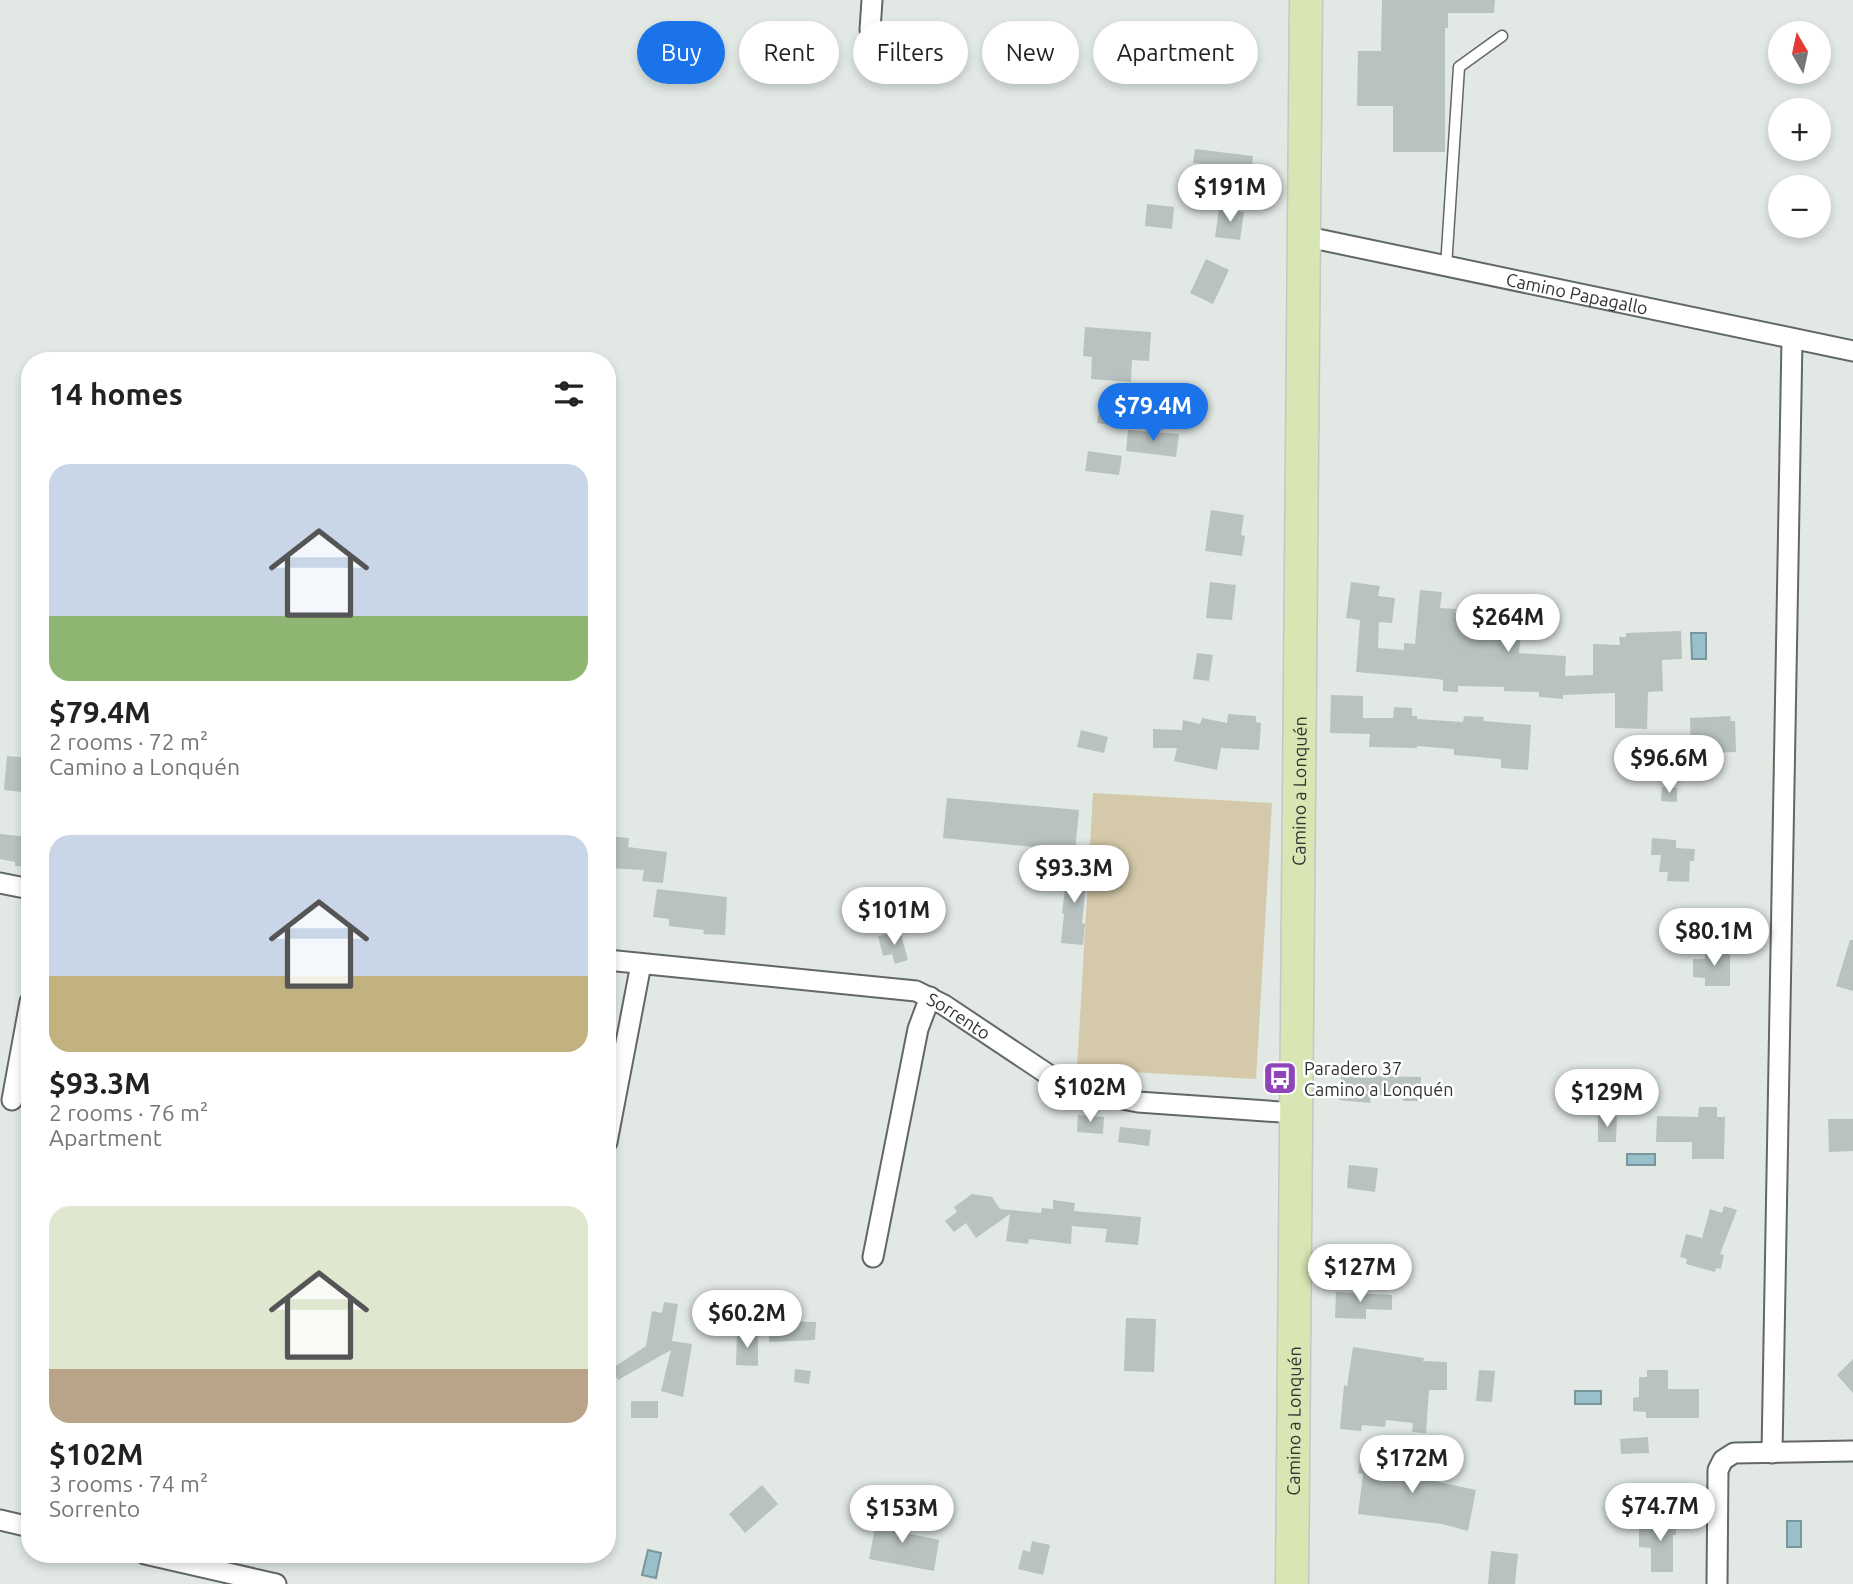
<!DOCTYPE html>
<meta charset="utf-8">
<style>
body{margin:0;font-family:Ubuntu,sans-serif;background:#f2f2f2;color:#222;height:100vh;display:flex;flex-direction:column;font-size:26px;white-space:nowrap}
*{box-sizing:border-box;margin:0}
p{font-size:23px;color:#767676}
.icon{flex:none;width:38px;height:38px;fill:none;stroke:currentColor;stroke-width:2;stroke-linecap:round;stroke-linejoin:round}
.map{position:relative;flex:1;overflow:hidden}
.panel{position:absolute;left:21px;top:352px;width:595px;height:1211px;display:flex;flex-direction:column;background:#fff;border-radius:28px;box-shadow:0 4px 10px #0003}
.panel>*{flex:none}
.banner{position:absolute;left:637px;top:21px;width:665px;height:63px;display:flex;gap:14px}
.needle{width:46px;rotate:351deg}
.fabs{position:absolute;left:1768px;top:21px;display:grid;gap:14px}
.fabs a{display:grid;place-items:center;width:63px;height:63px;border-radius:50%;background:#fff;box-shadow:0 4px 10px #0003;font-size:35px}
.price{position:absolute;translate:-50% -60px;padding:0 16px;border-radius:24px;background:#fff;color:#222;font-size:23px;line-height:46px;filter:drop-shadow(0 2px 4px #0008)}
.price::after{content:'';position:absolute;left:50%;top:42px;width:21px;height:16px;margin-left:-10px;background:inherit;clip-path:polygon(0 0,100% 0,50% 100%)}
.price.on{background:#1a73e8;color:#fff}
ul{padding:0;list-style:none}
li{display:grid;align-content:center;gap:14px;height:371px;padding:0 28px}
li span{display:grid;place-items:center;height:217px;border-radius:21px;color:#555}
li>.icon{margin-inline-start:auto}
span .icon{width:126px;height:126px;fill:#fffc;stroke-width:1}
li b{font-size:30px}
h2{display:flex;justify-content:space-between;align-items:center;height:84px;padding:0 28px;font-size:30px}
.pill{padding:0 24px;border-radius:32px;background:#fff;box-shadow:0 4px 10px #0003;font-size:24px;line-height:63px}
.pill.on{background:#1a73e8;color:#fff}
.map>svg:first-child{display:block}
</style>
<div class="map">
<svg width="1853" height="1584" viewBox="0 0 1853 1584">
<rect width="100%" height="100%" fill="#e2e9e4"/>
<path fill="#d4c9a9" d="M 1093,793 L 1272,803 L 1256,1079 L 1077,1069 Z"/>
<path fill="#98c0cb" stroke="#79969d" stroke-width="2" d="M 1691,633 L 1706,633 L 1706,659 L 1692,659 Z
M 1627,1154 L 1655,1154 L 1655,1165 L 1627,1165 Z
M 1575,1391 L 1601,1391 L 1601,1404 L 1575,1404 Z
M 1787,1521 L 1801,1521 L 1801,1547 L 1787,1547 Z
M 648,1550 L 661,1553 L 656,1578 L 642,1575 Z"/>
<path fill="#b8c2c0" d="M 1382,0 L 1495,0 L 1494,13 L 1448,13 L 1448,28 L 1445,28 L 1445,152 L 1393,152 L 1393,106 L 1357,106 L 1358,51 L 1381,51 Z
M 1195,149 L 1253,156 L 1251,179 L 1215,177 L 1216,165 L 1193,163 Z
M 1147,204 L 1174,207 L 1172,229 L 1145,226 Z
M 1219,209 L 1244,212 L 1240,240 L 1215,237 Z
M 1206,259 L 1229,270 L 1213,304 L 1190,293 Z
M 1085,327 L 1151,332 L 1149,361 L 1132,360 L 1131,382 L 1091,379 L 1092,357 L 1083,356 Z
M 1101,402 L 1130,407 L 1127,428 L 1097,423 Z
M 1128,430 L 1179,434 L 1176,457 L 1126,451 Z
M 1088,451 L 1122,456 L 1119,475 L 1085,471 Z
M 1211,510 L 1244,515 L 1241,535 L 1245,536 L 1242,556 L 1205,551 Z
M 1210,582 L 1236,585 L 1232,620 L 1206,618 Z
M 1351,582 L 1380,586 L 1378,596 L 1395,598 L 1392,623 L 1379,622 L 1378,648 L 1404,650 L 1404,643 L 1415,644 L 1420,590 L 1442,592 L 1440,608 L 1456,609 L 1455,613 L 1481,615 L 1483,602 L 1523,606 L 1519,653 L 1566,656 L 1565,676 L 1593,675 L 1593,644 L 1620,645 L 1619,637 L 1626,637 L 1626,633 L 1681,631 L 1682,659 L 1662,660 L 1663,691 L 1648,692 L 1647,729 L 1615,728 L 1615,693 L 1563,695 L 1563,699 L 1539,697 L 1539,692 L 1504,691 L 1504,687 L 1458,686 L 1458,692 L 1443,691 L 1443,680 L 1437,679 L 1356,672 L 1360,620 L 1346,618 Z
M 1197,653 L 1213,655 L 1209,681 L 1193,679 Z
M 1331,695 L 1363,696 L 1363,718 L 1393,718 L 1394,707 L 1412,708 L 1412,716 L 1417,716 L 1417,719 L 1463,722 L 1464,716 L 1484,717 L 1483,721 L 1531,725 L 1528,770 L 1501,768 L 1501,759 L 1454,755 L 1454,749 L 1417,746 L 1417,748 L 1369,747 L 1370,734 L 1330,733 Z
M 1228,714 L 1256,716 L 1256,722 L 1261,723 L 1259,750 L 1221,748 L 1217,770 L 1174,761 L 1177,748 L 1153,748 L 1153,729 L 1182,730 L 1183,720 L 1200,724 L 1202,718 L 1227,723 Z
M 1730,716 L 1731,721 L 1735,721 L 1736,752 L 1691,754 L 1690,718 Z
M 1081,730 L 1108,737 L 1104,753 L 1077,747 Z
M 7,756 L 30,758 L 30,793 L 4,790 Z
M 1662,787 L 1677,788 L 1677,802 L 1661,801 Z
M 947,798 L 1079,810 L 1075,851 L 943,838 Z
M 0,834 L 30,837 L 30,867 L 15,866 L 15,862 L 0,859 Z
M 607,836 L 629,838 L 628,847 L 667,852 L 663,883 L 642,881 L 644,870 L 607,868 Z
M 1652,838 L 1676,840 L 1676,848 L 1695,849 L 1694,861 L 1690,861 L 1689,882 L 1667,881 L 1668,872 L 1659,872 L 1661,855 L 1651,855 Z
M 1068,863 L 1088,866 L 1082,923 L 1085,924 L 1083,945 L 1061,943 L 1064,914 L 1062,913 Z
M 657,889 L 727,897 L 725,935 L 703,934 L 704,930 L 669,926 L 669,919 L 653,917 Z
M 900,931 L 908,960 L 895,964 L 892,954 L 883,956 L 878,936 Z
M 1850,940 L 1853,940 L 1853,991 L 1836,986 Z
M 1705,950 L 1730,950 L 1730,986 L 1705,986 L 1705,978 L 1693,977 L 1693,959 L 1705,959 Z
M 1341,1076 L 1370,1078 L 1370,1076 L 1421,1077 L 1420,1101 L 1403,1101 L 1403,1097 L 1371,1094 L 1370,1103 L 1339,1100 Z
M 1699,1107 L 1717,1107 L 1717,1117 L 1725,1117 L 1724,1159 L 1692,1159 L 1692,1142 L 1656,1142 L 1657,1116 L 1698,1117 Z
M 1078,1115 L 1104,1117 L 1103,1134 L 1077,1132 Z
M 1598,1116 L 1617,1117 L 1616,1142 L 1598,1142 Z
M 1828,1119 L 1853,1119 L 1853,1151 L 1829,1152 Z
M 1120,1127 L 1151,1130 L 1149,1146 L 1118,1142 Z
M 1349,1165 L 1378,1168 L 1375,1192 L 1347,1188 Z
M 972,1194 L 992,1197 L 1000,1209 L 1041,1213 L 1042,1208 L 1053,1209 L 1053,1200 L 1075,1203 L 1074,1211 L 1141,1217 L 1138,1245 L 1105,1242 L 1107,1229 L 1072,1226 L 1071,1244 L 1029,1239 L 1028,1244 L 1006,1241 L 1010,1214 L 976,1238 L 966,1223 L 954,1232 L 945,1221 L 957,1212 L 954,1207 Z
M 1724,1206 L 1737,1210 L 1720,1254 L 1724,1255 L 1721,1269 L 1716,1268 L 1715,1272 L 1686,1264 L 1687,1259 L 1680,1257 L 1686,1234 L 1702,1238 L 1710,1209 L 1722,1213 Z
M 1336,1292 L 1392,1295 L 1392,1310 L 1366,1309 L 1366,1319 L 1335,1318 Z
M 664,1302 L 678,1304 L 672,1341 L 692,1344 L 683,1397 L 661,1391 L 671,1350 L 618,1380 L 611,1369 L 646,1346 L 652,1311 L 662,1313 Z
M 1126,1318 L 1156,1319 L 1154,1372 L 1124,1371 Z
M 769,1321 L 816,1322 L 815,1340 L 769,1342 Z
M 737,1334 L 758,1334 L 758,1366 L 736,1365 Z
M 1353,1347 L 1424,1358 L 1423,1361 L 1447,1362 L 1447,1390 L 1429,1390 L 1426,1433 L 1412,1432 L 1413,1423 L 1386,1420 L 1385,1427 L 1362,1425 L 1361,1431 L 1340,1429 L 1344,1385 L 1347,1386 Z
M 1853,1359 L 1853,1393 L 1837,1375 Z
M 795,1369 L 811,1371 L 809,1384 L 794,1382 Z
M 1479,1370 L 1495,1371 L 1492,1402 L 1476,1401 Z
M 1647,1370 L 1668,1370 L 1668,1389 L 1699,1389 L 1699,1418 L 1646,1418 L 1646,1412 L 1633,1411 L 1633,1398 L 1639,1397 L 1639,1377 L 1647,1377 Z
M 631,1401 L 658,1401 L 658,1418 L 631,1418 Z
M 1648,1437 L 1649,1453 L 1621,1454 L 1620,1439 Z
M 1361,1457 L 1430,1468 L 1429,1480 L 1476,1490 L 1468,1531 L 1442,1524 L 1358,1514 L 1363,1474 L 1358,1473 Z
M 762,1485 L 778,1504 L 745,1533 L 729,1514 Z
M 878,1512 L 904,1517 L 901,1532 L 939,1540 L 934,1571 L 869,1559 Z
M 1651,1518 L 1676,1518 L 1676,1535 L 1673,1535 L 1673,1572 L 1651,1572 L 1651,1548 L 1639,1547 L 1639,1528 L 1651,1528 Z
M 1032,1541 L 1050,1545 L 1043,1575 L 1018,1569 L 1023,1550 L 1030,1552 Z
M 1491,1551 L 1518,1554 L 1515,1584 L 1488,1584 Z"/>
<g fill="none" stroke-linecap="round" stroke-linejoin="round">
<g stroke="#626863" stroke-width="13">
<path id="lane" d="M 1446,267 L 1459,67 L 1502,36"/>
</g>
<g stroke="#626863" stroke-width="23">
<g id="street">
<path d="M 870,30 L 872,0"/>
<path id="s1" d="M 1303,236 L 1853,351"/>
<path d="M 0,883 L 30,889"/>
<path id="s2" d="M 607,960 L 916,991 L 944,1005 L 1055,1079 L 1085,1092 L 1138,1102 L 1295,1113"/>
<path d="M 12,1100 L 30,1002"/>
<path d="M 607,1142 L 641,964"/>
<path d="M 873,1257 L 918,1029 L 930,997"/>
<path d="M 1772,1453 L 1792,339"/>
<path d="M 0,1520 L 30,1527"/>
<path d="M 145,1554 L 276,1584"/>
<path d="M 1717,1584 L 1718,1470 L 1723,1460 L 1734,1453 L 1853,1451"/>
</g>
</g>
<g stroke="#c5c6c6" stroke-width="35">
<g id="primary">
<path id="s3" d="M 1292,1584 L 1306,0"/>
</g>
</g>
<use href="#lane" stroke="#fff" stroke-width="10"/>
<use href="#street" stroke="#fff" stroke-width="19"/>
<use href="#primary" stroke="#d7e6b3" stroke-width="32"/>
</g>
<defs>
<g id="bus-square" transform="scale(1.75)"><rect x="-9" y="-9" width="18" height="18" rx="4" fill="#8f45b8" stroke="#fff"/><path d="M-5-6H5V4H4V6H2V4H-2V6H-4V4H-5ZM-3.5-4V0h7V-4ZM-3.5 1.2v1.5H-2V1.2ZM2 1.2v1.5H3.5V1.2Z" fill="#fff"/></g>
</defs>
<g fill-rule="evenodd">
<use href="#bus-square" x="1280" y="1078"/>
</g>
<g text-anchor="middle" dominant-baseline="central" stroke-width="5" stroke-linejoin="round" paint-order="stroke">
<g font-size="18" fill="#313432" stroke="#fff">
<text stroke="none"><textPath href="#s1" startOffset="280">Camino Papagallo</textPath></text>
<text stroke="none"><textPath href="#s3" startOffset="793">Camino a Lonquén</textPath></text>
<text stroke="none"><textPath href="#s2" startOffset="360">Sorrento</textPath></text>
<text stroke="none"><textPath href="#s3" startOffset="163">Camino a Lonquén</textPath></text>
</g>
<g font-size="18" fill="#313432" stroke="#fff" text-anchor="start">
<text x="1304" y="1068">Paradero 37<tspan x="1304" dy="21">Camino a Lonquén</tspan></text>
</g>
</g>
</svg>
<div class="fabs">
<a><svg class="needle" viewBox="-14 -14 28 28"><path d="M0-13l5 13h-10z" fill="#e53935"/><path d="M0 13l5-13h-10z" fill="#767676"/></svg></a>
<a>+</a>
<a>−</a>
</div>
<b class="price" style="left:1230px;top:224px">$191M</b>
<b class="price on" style="left:1153px;top:443px">$79.4M</b>
<b class="price" style="left:1508px;top:654px">$264M</b>
<b class="price" style="left:1669px;top:795px">$96.6M</b>
<b class="price" style="left:1074px;top:905px">$93.3M</b>
<b class="price" style="left:894px;top:947px">$101M</b>
<b class="price" style="left:1714px;top:968px">$80.1M</b>
<b class="price" style="left:1090px;top:1124px">$102M</b>
<b class="price" style="left:1607px;top:1129px">$129M</b>
<b class="price" style="left:1360px;top:1304px">$127M</b>
<b class="price" style="left:747px;top:1350px">$60.2M</b>
<b class="price" style="left:1412px;top:1495px">$172M</b>
<b class="price" style="left:1660px;top:1543px">$74.7M</b>
<b class="price" style="left:902px;top:1545px">$153M</b>
<div class="banner">
<a class="pill on">Buy</a>
<a class="pill">Rent</a>
<a class="pill">Filters</a>
<a class="pill">New</a>
<a class="pill">Apartment</a>
</div>
<section class="panel">
<h2>14 homes<svg class="icon" aria-label="filters" viewBox="0 0 24 24"><path d="M4 7h16M4 17h16"/><circle cx="9" cy="7" r="2"/><circle cx="15" cy="17" r="2"/></svg></h2>
<ul>
<li><span style="background:linear-gradient(#c9d6e8 70%,#8fb573 0)"><svg class="icon" aria-label="home" viewBox="0 0 24 24"><path d="M3 11l9-7 9 7M6 9v11h12V9"/></svg></span><div><b>$79.4M</b><p>2 rooms · 72 m²</p><p>Camino a Lonquén</p></div></li>
<li><span style="background:linear-gradient(#c9d6e8 65%,#c2b280 0)"><svg class="icon" aria-label="home" viewBox="0 0 24 24"><path d="M3 11l9-7 9 7M6 9v11h12V9"/></svg></span><div><b>$93.3M</b><p>2 rooms · 76 m²</p><p>Apartment</p></div></li>
<li><span style="background:linear-gradient(#dfe7d0 75%,#b9a48a 0)"><svg class="icon" aria-label="home" viewBox="0 0 24 24"><path d="M3 11l9-7 9 7M6 9v11h12V9"/></svg></span><div><b>$102M</b><p>3 rooms · 74 m²</p><p>Sorrento</p></div></li>
</ul>
</section>
</div>
